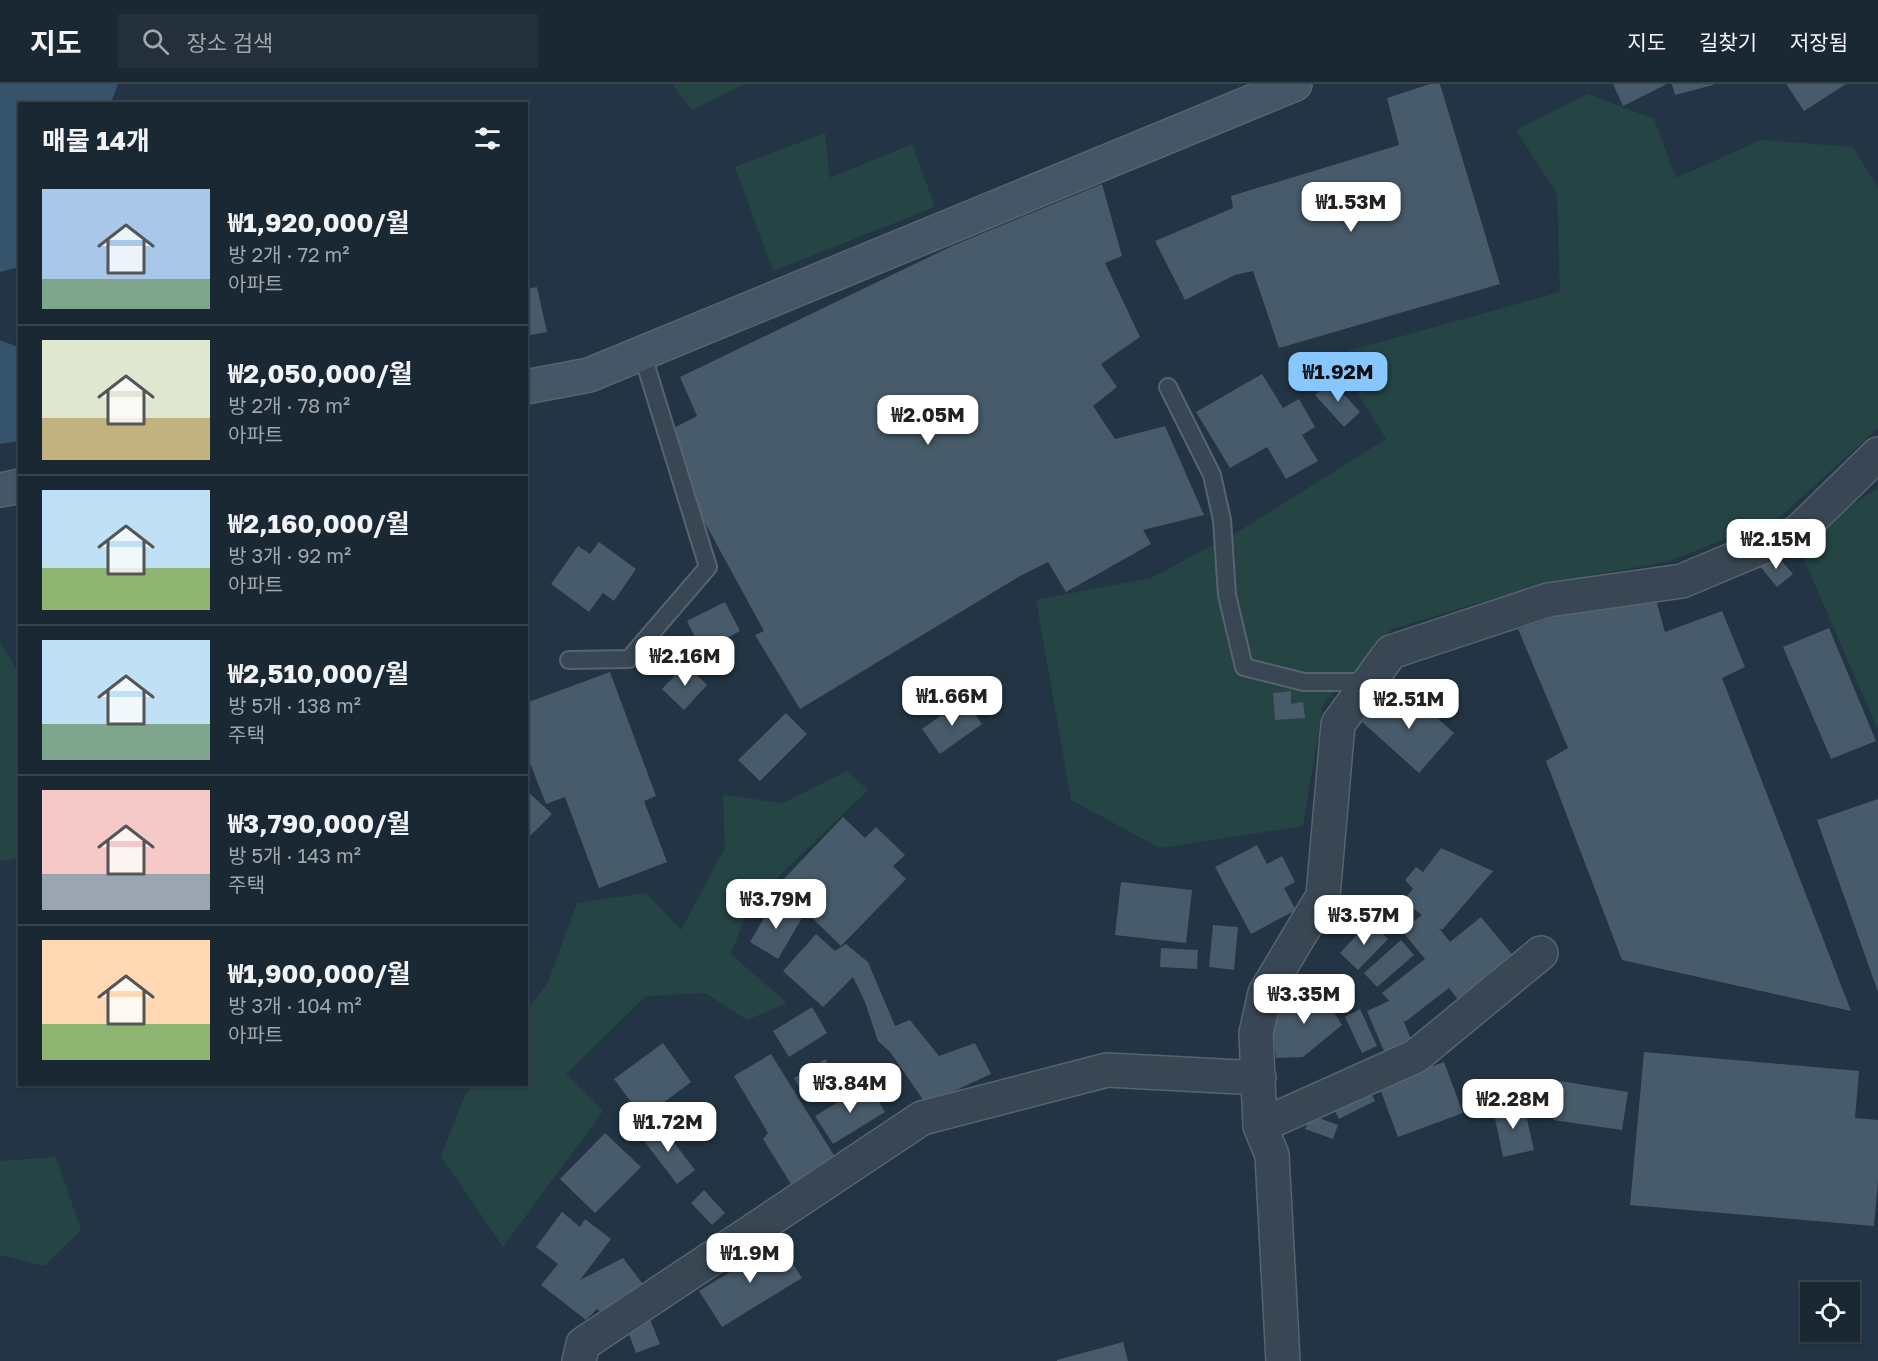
<!DOCTYPE html>
<html lang="ko">
<meta charset="utf-8">
<style>
body{margin:0;font-family:"Golos Text","Noto Sans KR",sans-serif;background:#23303b;color:#f1f3f6;height:100vh;display:flex;flex-direction:column;font-size:22px;white-space:nowrap}
*{box-sizing:border-box;margin:0}
p{font-size:20px;color:#9fa6ac}
.icon{flex:none;width:33px;height:33px;fill:none;stroke:currentColor;stroke-width:2;stroke-linecap:round;stroke-linejoin:round}
.map{position:relative;flex:1;overflow:hidden}
.sheet{position:absolute;left:18px;top:18px;width:510px;height:984px;display:flex;flex-direction:column;background:#1a2833;border-radius:0px;box-shadow:0 2px 4px #0004,0 0 0 2px #38444e}
.sheet>*{flex:none}
.controls{position:absolute;left:1800px;top:1198px;display:grid;gap:12px}
.controls a{display:grid;place-items:center;width:60px;height:60px;border-radius:0px;background:#1a2833;box-shadow:0 2px 4px #0004,0 0 0 2px #38444e;font-size:30px}
.price{position:absolute;translate:-50% -51px;padding:0 14px;border-radius:12px;background:#fff;color:#222;font-size:20px;line-height:39px;filter:drop-shadow(0 2px 3px #0008)}
.price::after{content:'';position:absolute;left:50%;top:36px;width:18px;height:14px;margin-left:-9px;background:inherit;clip-path:polygon(0 0,100% 0,50% 100%)}
.price.on{background:#88c6ff;color:#111}
ul{padding:0;list-style:none}
li{display:flex;align-items:center;gap:18px;height:150px;padding:0 24px}
li+li{border-top:2px solid #38444e}
li span{display:grid;place-items:center;flex:none;width:168px;height:120px;border-radius:0px;color:#555}
li>.icon{margin-inline-start:auto}
span .icon{width:72px;height:72px;fill:#fffc;stroke-width:1}
li b{font-size:26px}
h2{display:flex;justify-content:space-between;align-items:center;height:72px;padding:0 24px;font-size:26px}
header{display:flex;align-items:center;gap:36px;box-sizing:border-box;height:84px;padding:0 30px;background:#1a2833;border-bottom:2px solid #38444e}
header strong{font-size:28px}
nav{display:flex;gap:33px;margin-inline-start:auto;font-size:21px}
.search{width:420px;height:54px;background:#23303b;display:flex;align-items:center;gap:15px;box-sizing:border-box;padding:0 21px;border-radius:0px;color:#9fa6ac;font-size:22px}
.map>svg:first-child{display:block}
</style>
<header>
<strong>지도</strong>
<div class="search"><svg class="icon" aria-label="search" viewBox="0 0 24 24"><circle cx="10" cy="10" r="6"/><path d="M15 15l6 6"/></svg>장소 검색</div>
<nav><a>지도</a><a>길찾기</a><a>저장됨</a></nav>
</header>
<div class="map">
<svg width="1878" height="1277" viewBox="0 0 1878 1277">
<rect width="100%" height="100%" fill="#233544"/>
<path fill="#254444" d="M 672,0 L 745,0 L 692,26 Z
M 1588,10 L 1654,35 L 1676,94 L 1761,56 L 1853,63 L 1878,104 L 1878,344 L 1779,434 L 1667,478 L 1534,502 L 1392,545 L 1323,620 L 1303,742 L 1160,764 L 1071,716 L 1036,516 L 1151,494 L 1241,446 L 1386,355 L 1334,271 L 1560,208 L 1557,110 L 1516,46 Z
M 825,49 L 830,94 L 912,60 L 935,123 L 773,187 L 735,83 Z
M 1878,404 L 1878,646 L 1796,457 Z
M 0,558 L 19,589 L 19,774 L 0,777 Z
M 847,687 L 868,706 L 750,820 L 731,870 L 787,919 L 747,936 L 705,909 L 646,912 L 566,990 L 603,1027 L 503,1163 L 441,1072 L 465,1011 L 472,1001 L 526,1000 L 527,927 L 548,898 L 577,819 L 646,809 L 681,846 L 725,764 L 723,711 L 783,719 Z
M 56,1073 L 81,1146 L 44,1182 L 0,1171 L 0,1077 Z"/>
<path fill="#35546c" d="M 0,0 L 118,0 L 111,19 L 20,20 L 19,183 L 0,188 Z
M 0,256 L 20,264 L 19,357 L 0,360 Z"/>
<path fill="#475b6a" d="M 1430,0 L 1440,0 L 1500,200 L 1279,264 L 1253,187 L 1235,191 L 1185,216 L 1155,157 L 1233,124 L 1231,112 L 1399,61 L 1387,14 Z
M 1613,0 L 1667,0 L 1623,22 Z
M 1672,0 L 1713,0 L 1713,1 L 1675,11 Z
M 1786,0 L 1846,0 L 1804,27 Z
M 1102,100 L 1122,172 L 1105,179 L 1140,253 L 1101,280 L 1117,303 L 1093,322 L 1115,355 L 1165,342 L 1204,431 L 1143,446 L 1151,460 L 1066,508 L 1048,478 L 1020,492 L 800,625 L 755,551 L 764,547 L 693,417 L 668,347 L 697,332 L 680,293 L 952,162 Z
M 537,203 L 547,248 L 526,252 L 526,205 Z
M 1262,290 L 1283,324 L 1299,315 L 1315,343 L 1302,351 L 1318,377 L 1286,395 L 1267,363 L 1230,384 L 1196,328 Z
M 1331,296 L 1360,328 L 1344,343 L 1315,311 Z
M 599,458 L 636,485 L 614,517 L 603,509 L 589,528 L 551,500 L 578,462 L 590,470 Z
M 1774,468 L 1793,490 L 1777,503 L 1759,481 Z
M 1655,512 L 1665,548 L 1722,527 L 1745,583 L 1722,594 L 1851,927 L 1622,876 L 1546,677 L 1568,664 L 1518,545 L 1581,524 L 1618,524 Z
M 725,518 L 740,547 L 702,567 L 687,537 Z
M 1829,544 L 1876,657 L 1831,675 L 1783,563 Z
M 686,580 L 707,601 L 684,626 L 662,605 Z
M 610,588 L 656,712 L 644,717 L 667,778 L 599,804 L 565,713 L 546,720 L 526,669 L 526,619 Z
M 1406,606 L 1454,649 L 1419,689 L 1362,638 L 1384,613 L 1393,621 Z
M 1291,607 L 1291,620 L 1303,618 L 1305,634 L 1275,636 L 1273,609 Z
M 964,615 L 982,640 L 940,670 L 922,645 Z
M 786,629 L 807,650 L 760,697 L 738,676 Z
M 526,706 L 552,730 L 526,756 Z
M 1878,715 L 1878,908 L 1817,736 Z
M 843,733 L 865,754 L 876,743 L 905,771 L 893,782 L 906,795 L 841,862 L 778,801 Z
M 1257,761 L 1267,780 L 1282,772 L 1295,798 L 1284,804 L 1296,826 L 1251,850 L 1215,783 Z
M 1441,764 L 1493,787 L 1442,846 L 1438,843 L 1450,858 L 1481,833 L 1515,874 L 1460,918 L 1449,904 L 1405,938 L 1402,933 L 1413,960 L 1386,972 L 1367,927 L 1389,917 L 1382,909 L 1425,875 L 1402,847 L 1422,831 L 1403,817 L 1413,805 L 1405,796 L 1416,783 L 1423,788 Z
M 1121,798 L 1192,806 L 1186,859 L 1115,851 Z
M 774,817 L 802,834 L 778,875 L 750,858 Z
M 1370,837 L 1388,855 L 1358,886 L 1340,869 Z
M 1213,841 L 1238,843 L 1234,886 L 1209,883 Z
M 816,850 L 835,867 L 846,860 L 868,878 L 895,942 L 910,936 L 939,972 L 975,959 L 991,990 L 926,1020 L 890,968 L 878,957 L 865,918 L 853,893 L 823,923 L 783,887 Z
M 1401,856 L 1414,871 L 1377,903 L 1364,889 Z
M 1161,864 L 1198,866 L 1197,885 L 1160,883 Z
M 1317,901 L 1342,941 L 1303,973 L 1276,974 L 1272,941 L 1279,925 Z
M 812,923 L 827,949 L 789,973 L 773,947 Z
M 1360,925 L 1377,962 L 1362,969 L 1345,933 Z
M 663,959 L 691,998 L 643,1034 L 614,995 Z
M 1644,968 L 1859,987 L 1855,1034 L 1878,1036 L 1878,1096 L 1874,1142 L 1630,1121 Z
M 771,970 L 835,1073 L 791,1100 L 763,1055 L 768,1049 L 734,992 Z
M 825,975 L 837,995 L 805,1014 L 794,994 Z
M 1444,978 L 1463,1029 L 1398,1053 L 1379,1002 Z
M 1560,997 L 1628,1008 L 1622,1046 L 1553,1036 Z
M 868,1000 L 885,1028 L 833,1060 L 815,1032 Z
M 1368,1003 L 1375,1017 L 1339,1035 L 1332,1021 Z
M 1523,1018 L 1534,1066 L 1503,1073 L 1493,1025 Z
M 1311,1031 L 1338,1041 L 1333,1055 L 1305,1045 Z
M 659,1039 L 695,1086 L 677,1100 L 641,1053 Z
M 605,1049 L 641,1083 L 595,1129 L 560,1095 Z
M 704,1106 L 725,1129 L 712,1141 L 691,1119 Z
M 562,1128 L 580,1143 L 585,1135 L 611,1155 L 580,1196 L 623,1174 L 645,1203 L 605,1232 L 597,1225 L 586,1236 L 541,1201 L 558,1180 L 536,1163 Z
M 779,1158 L 802,1194 L 722,1243 L 699,1207 Z
M 649,1233 L 660,1260 L 636,1269 L 626,1242 Z
M 1123,1258 L 1128,1277 L 1057,1277 L 1057,1276 Z"/>
<g fill="none" stroke-linecap="round" stroke-linejoin="round">
<g stroke="#566470" stroke-width="20">
<path id="lane" d="M 1168,303 L 1212,391 L 1222,436 L 1227,511 L 1244,583 L 1304,598 L 1369,598
M 569,576 L 629,575 L 708,483 L 642,269"/>
</g>
<g stroke="#566470" stroke-width="36">
<path id="street" d="M 1260,1042 L 1416,972 L 1541,869
M 579,1277 L 583,1260 L 922,1034 L 1107,986 L 1259,994
M 1283,1277 L 1272,1071 L 1260,1042 L 1256,949 L 1265,909 L 1323,812 L 1338,640 L 1391,568 L 1548,516 L 1682,497 L 1798,448 L 1878,370"/>
</g>
<g stroke="#566470" stroke-width="36">
<path id="secondary" d="M 526,303 L 589,291 L 1295,0
M 0,406 L 20,402"/>
</g>
<use href="#lane" stroke="#384753" stroke-width="16"/>
<use href="#street" stroke="#384753" stroke-width="33"/>
<use href="#secondary" stroke="#455666" stroke-width="33"/>
</g>
</svg>
<div class="controls">
<a><svg class="icon" aria-label="locate" viewBox="0 0 24 24"><circle cx="12" cy="12" r="6"/><path d="M12 2v4M12 18v4M2 12h4M18 12h4"/></svg></a>
</div>
<b class="price" style="left:1351px;top:149px">₩1.53M</b>
<b class="price on" style="left:1338px;top:319px">₩1.92M</b>
<b class="price" style="left:928px;top:362px">₩2.05M</b>
<b class="price" style="left:1776px;top:486px">₩2.15M</b>
<b class="price" style="left:685px;top:603px">₩2.16M</b>
<b class="price" style="left:952px;top:643px">₩1.66M</b>
<b class="price" style="left:1409px;top:646px">₩2.51M</b>
<b class="price" style="left:776px;top:846px">₩3.79M</b>
<b class="price" style="left:1364px;top:862px">₩3.57M</b>
<b class="price" style="left:1304px;top:941px">₩3.35M</b>
<b class="price" style="left:850px;top:1030px">₩3.84M</b>
<b class="price" style="left:1513px;top:1046px">₩2.28M</b>
<b class="price" style="left:668px;top:1069px">₩1.72M</b>
<b class="price" style="left:750px;top:1200px">₩1.9M</b>
<section class="sheet">
<h2>매물 14개<svg class="icon" aria-label="filters" viewBox="0 0 24 24"><path d="M4 7h16M4 17h16"/><circle cx="9" cy="7" r="2"/><circle cx="15" cy="17" r="2"/></svg></h2>
<ul>
<li><span style="background:linear-gradient(#a9c7e8 75%,#7fa58c 0)"><svg class="icon" aria-label="home" viewBox="0 0 24 24"><path d="M3 11l9-7 9 7M6 9v11h12V9"/></svg></span><div><b>₩1,920,000/월</b><p>방 2개 · 72 m²</p><p>아파트</p></div></li>
<li><span style="background:linear-gradient(#dfe7d0 65%,#c2b280 0)"><svg class="icon" aria-label="home" viewBox="0 0 24 24"><path d="M3 11l9-7 9 7M6 9v11h12V9"/></svg></span><div><b>₩2,050,000/월</b><p>방 2개 · 78 m²</p><p>아파트</p></div></li>
<li><span style="background:linear-gradient(#bfe0f5 65%,#8fb573 0)"><svg class="icon" aria-label="home" viewBox="0 0 24 24"><path d="M3 11l9-7 9 7M6 9v11h12V9"/></svg></span><div><b>₩2,160,000/월</b><p>방 3개 · 92 m²</p><p>아파트</p></div></li>
<li><span style="background:linear-gradient(#bfe0f5 70%,#7fa58c 0)"><svg class="icon" aria-label="home" viewBox="0 0 24 24"><path d="M3 11l9-7 9 7M6 9v11h12V9"/></svg></span><div><b>₩2,510,000/월</b><p>방 5개 · 138 m²</p><p>주택</p></div></li>
<li><span style="background:linear-gradient(#f6c9c9 70%,#9aa5b1 0)"><svg class="icon" aria-label="home" viewBox="0 0 24 24"><path d="M3 11l9-7 9 7M6 9v11h12V9"/></svg></span><div><b>₩3,790,000/월</b><p>방 5개 · 143 m²</p><p>주택</p></div></li>
<li><span style="background:linear-gradient(#ffd9b3 70%,#8fb573 0)"><svg class="icon" aria-label="home" viewBox="0 0 24 24"><path d="M3 11l9-7 9 7M6 9v11h12V9"/></svg></span><div><b>₩1,900,000/월</b><p>방 3개 · 104 m²</p><p>아파트</p></div></li>
</ul>
</section>
</div>
